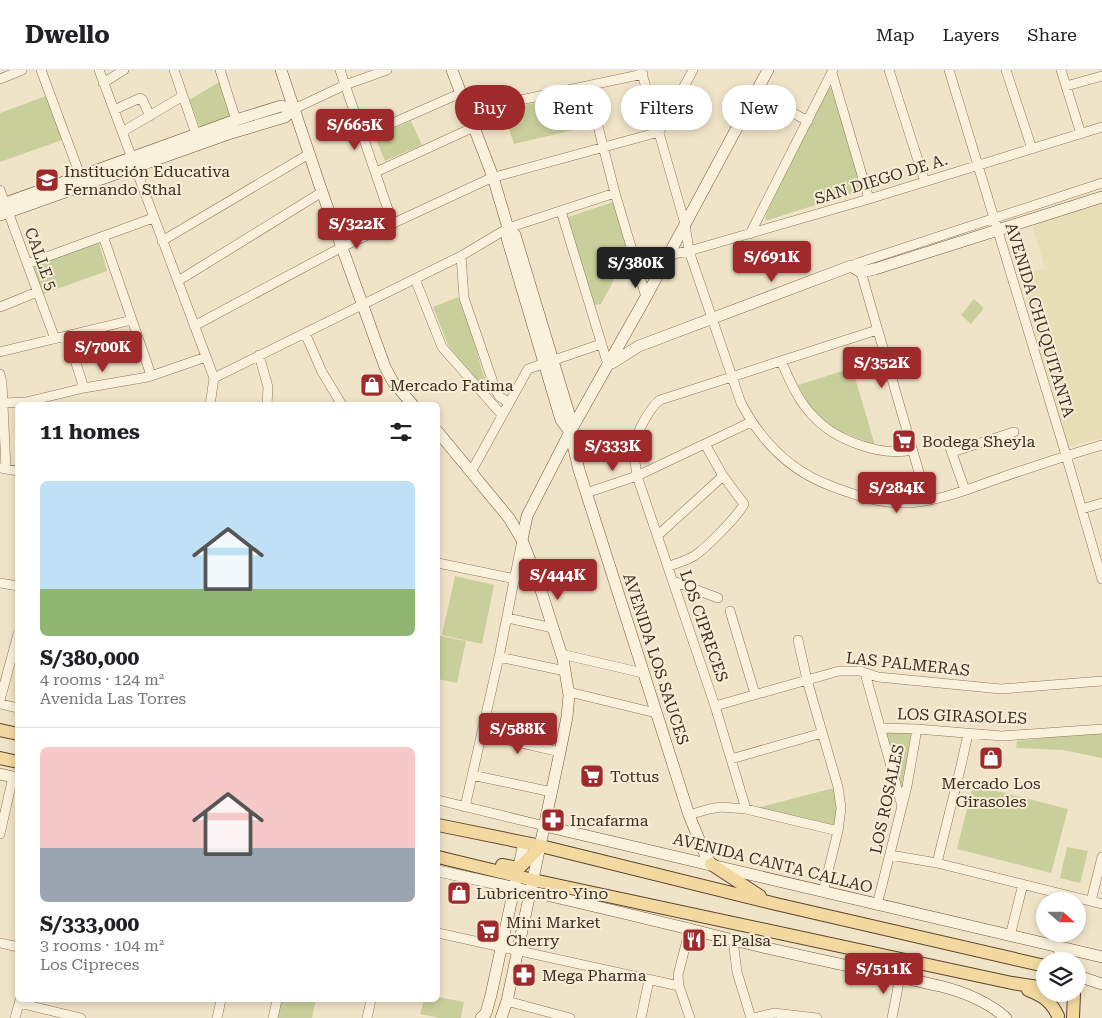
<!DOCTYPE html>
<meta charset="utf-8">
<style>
body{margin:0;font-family:"Roboto Serif",serif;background:#f6f6f6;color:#202124;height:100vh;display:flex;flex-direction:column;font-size:19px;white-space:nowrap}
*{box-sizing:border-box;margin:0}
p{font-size:16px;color:#757577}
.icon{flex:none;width:28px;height:28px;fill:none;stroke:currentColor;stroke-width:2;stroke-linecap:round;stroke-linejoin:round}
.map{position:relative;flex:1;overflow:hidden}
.panel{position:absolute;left:15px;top:332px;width:425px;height:600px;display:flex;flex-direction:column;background:#fff;border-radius:8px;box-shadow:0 2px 8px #0003}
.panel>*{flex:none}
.guide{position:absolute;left:455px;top:15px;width:475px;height:45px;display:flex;gap:10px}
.needle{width:32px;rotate:111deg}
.controls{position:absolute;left:1036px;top:822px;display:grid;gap:10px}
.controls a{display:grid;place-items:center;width:50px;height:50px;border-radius:50%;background:#fff;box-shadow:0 2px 8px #0003;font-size:25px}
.price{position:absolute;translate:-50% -42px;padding:0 11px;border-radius:5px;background:#9e2a2b;color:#fff;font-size:16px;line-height:32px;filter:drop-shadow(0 1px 2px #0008)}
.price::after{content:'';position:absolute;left:50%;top:30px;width:15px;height:11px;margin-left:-8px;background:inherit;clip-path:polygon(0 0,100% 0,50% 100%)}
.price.current{background:#222;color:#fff}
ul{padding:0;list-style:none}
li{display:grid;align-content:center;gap:10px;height:265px;padding:0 25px}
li+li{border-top:1px solid #e0e0e0}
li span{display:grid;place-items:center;height:155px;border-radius:8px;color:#555}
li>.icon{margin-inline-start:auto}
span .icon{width:90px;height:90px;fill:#fffc;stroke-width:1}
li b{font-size:21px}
h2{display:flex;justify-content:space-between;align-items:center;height:60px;padding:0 25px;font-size:21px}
.chip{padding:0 18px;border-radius:22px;background:#fff;box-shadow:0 2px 8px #0003;font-size:18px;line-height:45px}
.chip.current{background:#9e2a2b;color:#fff}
header{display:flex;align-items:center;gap:30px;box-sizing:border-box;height:70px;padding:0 25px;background:#fff;border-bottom:1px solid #e0e0e0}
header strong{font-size:24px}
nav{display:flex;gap:28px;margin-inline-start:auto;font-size:18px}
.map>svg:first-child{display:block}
</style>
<header>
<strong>Dwello</strong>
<nav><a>Map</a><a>Layers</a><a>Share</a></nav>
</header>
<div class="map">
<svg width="1102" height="948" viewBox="0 0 1102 948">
<rect width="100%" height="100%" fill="#f0e4c8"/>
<path fill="#e6deb5" d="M 1102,132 L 1102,368 L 1068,377 L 1020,206 L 1045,198 L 1032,154 Z"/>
<path fill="#c9cf9b" d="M 221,11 L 232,45 L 201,60 L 189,30 Z
M 831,18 L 863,120 L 765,151 L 766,144 L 827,19 Z
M 582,24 L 590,56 L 514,74 L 502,39 Z
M 46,26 L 62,70 L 0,92 L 0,43 Z
M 411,51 L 422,75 L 385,91 L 375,67 Z
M 613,132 L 628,184 L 601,234 L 594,235 L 568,147 Z
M 99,173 L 107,201 L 43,224 L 33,196 Z
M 458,227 L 472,266 L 490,326 L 448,275 L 433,237 Z
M 974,229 L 984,238 L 971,254 L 961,245 Z
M 852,298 L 875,375 L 841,362 L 816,346 L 798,315 Z
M 455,506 L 494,515 L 482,574 L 442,565 Z
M 440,566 L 466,571 L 457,613 L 438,609 L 438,580 Z
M 885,662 L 914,663 L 902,728 Z
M 1102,662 L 1102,688 L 1063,680 L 1016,678 L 1017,671 Z
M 973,715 L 1068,739 L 1051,803 L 957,779 Z
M 834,718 L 838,737 L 835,756 L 756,738 Z
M 1067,777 L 1088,781 L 1080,813 L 1060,808 Z
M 438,927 L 464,932 L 461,948 L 439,948 L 420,944 L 424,930 L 438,930 Z
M 280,930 L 316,930 L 312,948 L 276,948 Z"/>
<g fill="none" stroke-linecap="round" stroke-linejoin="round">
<g stroke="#8d765c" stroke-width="10">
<path id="street" d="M 41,0 L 80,105
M 99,0 L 214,308 L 210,335
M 174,0 L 198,70
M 220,0 L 236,50
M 340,0 L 393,154
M 641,0 L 685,154 L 689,181 L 741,333 C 761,371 790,401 831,416 C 857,426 881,434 909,433 C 939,431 969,419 997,409 C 1032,397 1067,385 1102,375
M 889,0 L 925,112
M 949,0 L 1066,385 L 1102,509
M 1006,0 L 1032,79
M 1061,0 L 1081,64
M 832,3 L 869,129
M 0,9 L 22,0
M 103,13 L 124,0
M 1066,16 L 1102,6
M 588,17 L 615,123 L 646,227
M 755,23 L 808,51
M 294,39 L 345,15 L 387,0
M 114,40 L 140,28 L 142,29 L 150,46
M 468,41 L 643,4
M 122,62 L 183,26
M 363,66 L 461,23
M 376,102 L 474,57
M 0,120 L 55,269
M 561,141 L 608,295
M 750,164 L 833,0
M 103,166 L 151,305
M 162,171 L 309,84
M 668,185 L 689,181 L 869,129 L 1102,57
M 461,186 L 464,228 L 496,321 L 499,326 L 509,333
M 27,194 L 153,148
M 851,196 L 858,193 L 1102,113
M 861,202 L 927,430
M 415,209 L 442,277 L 502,345
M 178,211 L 322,122
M 0,237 L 37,222
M 194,256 L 342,177 L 491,108 L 659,62 L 693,0
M 305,263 L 322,302 L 342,335
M 67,266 L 84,318
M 0,282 L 132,250
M 259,285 L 268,317 L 267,335
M 781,291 C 790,311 798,331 814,347 C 835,370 881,387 912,380
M 0,304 L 2,313 L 6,399
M 214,308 L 461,186 L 508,158 L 615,123
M 3,333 L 26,332 L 84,318 L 148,307 L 206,287
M 948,372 L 965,420
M 952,382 L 1014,362
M 0,398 L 18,401
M 471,402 L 528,299 L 601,274
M 586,423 L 637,406 L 751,352
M 1082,439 L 1102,433
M 657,466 L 723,406
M 438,493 L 515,509
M 668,497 C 676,493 686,491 694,486 C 705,479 738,446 744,434 L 723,406 L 705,374
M 673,511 L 718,528
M 0,513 L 18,516
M 730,541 L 755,624
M 507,548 L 553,558
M 798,570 L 807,610 L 838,717 L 841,738 L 838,761 L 823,822
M 561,584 L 643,603
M 499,587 L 565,601
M 865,603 L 902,736
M 569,622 L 656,643
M 0,630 L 18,564
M 0,634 L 18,638
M 715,636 L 839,601 L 860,601 L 878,607 L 1001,619 L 1102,611
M 880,658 L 917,659 L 1002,666 L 1102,659
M 482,664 L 560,682
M 731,689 L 822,663
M 472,705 L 552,722
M 438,730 L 545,756
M 465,737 L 499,587 L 522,470
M 746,739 L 715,636 L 637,406 C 636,396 633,385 634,375 C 637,362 650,337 660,330 L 877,260
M 689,745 L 709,739 L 721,737 L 746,739 L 838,761
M 0,764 L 13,707
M 890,785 L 937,793 L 1102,834
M 937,793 L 960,700 L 968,664
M 1091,831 L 1102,787
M 877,835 L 907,716 L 917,659
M 690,858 L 678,905 L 679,916 L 690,948
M 438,863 L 679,916
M 1010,866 L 1023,814
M 733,870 L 737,902 L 751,948
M 0,873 L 18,877
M 507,931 L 570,948
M 19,933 L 81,948
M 15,948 L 20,930
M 217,948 L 221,930
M 273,948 L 277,930
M 367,948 L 371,930
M 641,948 L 649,910
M 754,948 L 774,943 L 817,948
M 892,948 L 900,907"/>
</g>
<g stroke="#6f573f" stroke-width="12">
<path id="secondary" d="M 281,0 L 322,122 L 385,297 L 393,312 L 413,335
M 452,0 L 493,107 L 508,158 L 515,165 L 570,347 L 570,362 L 579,400 L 689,745 L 705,784 L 711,794
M 0,135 L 236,50 L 281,36 L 294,39
M 0,145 L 228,64 L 285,47 L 294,39
M 508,158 L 507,168 L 561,350 L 570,362
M 612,293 L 639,276 L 851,196 L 861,202 L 875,199 L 1102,127
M 438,362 L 509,448 L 522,470 L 538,511 L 563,589 L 569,625 L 567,647 L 560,682 L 507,931 L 501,948
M 522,470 L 527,446 L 570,362 L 646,227 L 768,0
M 0,704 L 18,708
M 545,756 L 1102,887
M 438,801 C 536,822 635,845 733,870 C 802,887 871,900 940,916 C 964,922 987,931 1006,948
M 1059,891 L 1060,878
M 1078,906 L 1102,914
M 481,948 L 486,943 L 491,925 L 524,773"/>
</g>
<g stroke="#5b4430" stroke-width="14">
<path id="primary" d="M 0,660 L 18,664
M 0,688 L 18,692
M 438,755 L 541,776 L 776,834 L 1045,896
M 438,787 L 533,810 L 1012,913 L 1045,918
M 711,794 L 760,826
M 502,795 L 519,798 L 541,776
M 1028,920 C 1043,926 1051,931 1058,946
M 1073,948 L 1074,924"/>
</g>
<use href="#street" stroke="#faf1dc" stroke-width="9"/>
<use href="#secondary" stroke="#faf1dc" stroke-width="11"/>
<use href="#primary" stroke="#f3d9a0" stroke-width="12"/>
</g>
<defs>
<g id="school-square" transform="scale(1.25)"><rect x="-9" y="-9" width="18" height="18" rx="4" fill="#9e2a2b" stroke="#f7eed8"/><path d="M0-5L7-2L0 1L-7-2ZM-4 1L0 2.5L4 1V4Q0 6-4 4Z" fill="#fff"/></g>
<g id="shop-square" transform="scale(1.25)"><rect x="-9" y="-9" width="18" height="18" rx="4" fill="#9e2a2b" stroke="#f7eed8"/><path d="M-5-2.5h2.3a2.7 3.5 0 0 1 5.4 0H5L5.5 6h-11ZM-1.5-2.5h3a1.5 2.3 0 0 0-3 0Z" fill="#fff"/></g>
<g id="supermarket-square" transform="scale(1.25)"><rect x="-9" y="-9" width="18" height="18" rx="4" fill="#9e2a2b" stroke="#f7eed8"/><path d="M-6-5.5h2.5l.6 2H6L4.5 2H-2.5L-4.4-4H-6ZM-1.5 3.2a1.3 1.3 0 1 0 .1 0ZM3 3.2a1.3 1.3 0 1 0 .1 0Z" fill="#fff"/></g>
<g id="pharmacy-square" transform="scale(1.25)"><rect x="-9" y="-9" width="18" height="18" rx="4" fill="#9e2a2b" stroke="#f7eed8"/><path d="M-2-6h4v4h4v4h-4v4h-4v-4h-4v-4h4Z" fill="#fff"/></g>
<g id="restaurant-square" transform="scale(1.25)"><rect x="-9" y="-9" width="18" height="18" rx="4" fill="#9e2a2b" stroke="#f7eed8"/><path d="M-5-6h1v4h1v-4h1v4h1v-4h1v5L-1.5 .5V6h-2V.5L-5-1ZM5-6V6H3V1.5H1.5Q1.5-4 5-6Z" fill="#fff"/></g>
</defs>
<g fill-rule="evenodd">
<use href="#school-square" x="47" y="110"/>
<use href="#shop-square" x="372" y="315"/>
<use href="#supermarket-square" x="904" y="371"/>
<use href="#shop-square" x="991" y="688"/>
<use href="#supermarket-square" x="592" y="706"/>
<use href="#pharmacy-square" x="553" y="750"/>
<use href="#shop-square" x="459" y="823"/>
<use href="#supermarket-square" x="488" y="861"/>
<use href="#restaurant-square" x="694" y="870"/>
<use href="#pharmacy-square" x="524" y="905"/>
</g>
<g text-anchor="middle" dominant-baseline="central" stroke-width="4" stroke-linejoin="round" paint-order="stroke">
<g font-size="16" fill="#3d2e20" stroke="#f7eed8" text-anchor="start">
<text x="64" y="101">Institución Educativa<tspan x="64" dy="18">Fernando Sthal</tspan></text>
<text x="390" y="315">Mercado Fatima</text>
<text x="922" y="371">Bodega Sheyla</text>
<text x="610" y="706">Tottus</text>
<text x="991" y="713" text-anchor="middle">Mercado Los<tspan x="991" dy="18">Girasoles</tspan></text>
<text x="570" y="750">Incafarma</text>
<text x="476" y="823">Lubricentro Yino</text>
<text x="506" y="852">Mini Market<tspan x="506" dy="18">Cherry</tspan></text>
<text x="712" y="870">El Palsa</text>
<text x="542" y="905">Mega Pharma</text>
</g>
<g font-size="16" fill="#3d2e20" stroke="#f7eed8">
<text transform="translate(881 109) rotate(-17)">SAN DIEGO DE A.</text>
<text transform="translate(41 189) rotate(70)">CALLE 5</text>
<text transform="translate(1040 250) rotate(73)">AVENIDA CHUQUITANTA</text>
<text transform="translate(704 556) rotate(71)">LOS CIPRECES</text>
<text transform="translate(656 589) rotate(72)">AVENIDA LOS SAUCES</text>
<text transform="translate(908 594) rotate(6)">LAS PALMERAS</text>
<text transform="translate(962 646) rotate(2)">LOS GIRASOLES</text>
<text transform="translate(887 729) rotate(-78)">LOS ROSALES</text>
<text transform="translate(773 793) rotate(14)">AVENIDA CANTA CALLAO</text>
</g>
</g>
</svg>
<div class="controls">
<a><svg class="needle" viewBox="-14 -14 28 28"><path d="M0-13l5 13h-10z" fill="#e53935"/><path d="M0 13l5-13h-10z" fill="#757577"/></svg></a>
<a><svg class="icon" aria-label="layers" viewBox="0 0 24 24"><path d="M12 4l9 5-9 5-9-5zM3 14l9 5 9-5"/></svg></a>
</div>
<b class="price" style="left:355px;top:81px">S/665K</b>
<b class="price" style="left:357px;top:180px">S/322K</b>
<b class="price" style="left:772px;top:213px">S/691K</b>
<b class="price current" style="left:636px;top:219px">S/380K</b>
<b class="price" style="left:103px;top:303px">S/700K</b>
<b class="price" style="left:882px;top:319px">S/352K</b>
<b class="price" style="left:613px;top:402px">S/333K</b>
<b class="price" style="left:897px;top:444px">S/284K</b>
<b class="price" style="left:558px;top:531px">S/444K</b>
<b class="price" style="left:518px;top:685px">S/588K</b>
<b class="price" style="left:884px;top:925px">S/511K</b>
<div class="guide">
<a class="chip current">Buy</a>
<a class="chip">Rent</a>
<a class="chip">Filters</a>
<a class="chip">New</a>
</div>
<section class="panel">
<h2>11 homes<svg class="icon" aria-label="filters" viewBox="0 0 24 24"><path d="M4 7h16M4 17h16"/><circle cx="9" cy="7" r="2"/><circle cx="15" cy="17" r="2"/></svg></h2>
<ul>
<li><span style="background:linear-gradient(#bfe0f5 70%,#8fb573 0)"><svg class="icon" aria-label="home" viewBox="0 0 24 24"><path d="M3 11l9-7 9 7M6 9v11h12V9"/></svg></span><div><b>S/380,000</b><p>4 rooms · 124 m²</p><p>Avenida Las Torres</p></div></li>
<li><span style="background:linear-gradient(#f6c9c9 65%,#9aa5b1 0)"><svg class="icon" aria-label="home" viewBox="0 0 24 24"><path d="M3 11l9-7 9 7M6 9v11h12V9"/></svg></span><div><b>S/333,000</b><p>3 rooms · 104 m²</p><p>Los Cipreces</p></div></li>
</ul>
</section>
</div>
